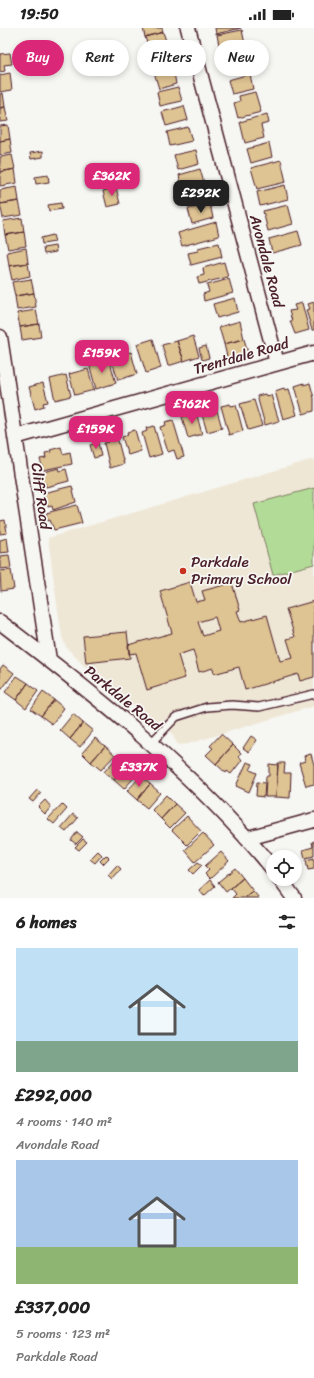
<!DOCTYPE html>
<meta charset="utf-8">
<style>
body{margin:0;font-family:Sriracha,sans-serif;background:#f2f2f2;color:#222;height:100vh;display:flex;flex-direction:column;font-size:15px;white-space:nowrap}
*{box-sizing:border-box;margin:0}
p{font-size:13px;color:#767676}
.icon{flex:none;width:22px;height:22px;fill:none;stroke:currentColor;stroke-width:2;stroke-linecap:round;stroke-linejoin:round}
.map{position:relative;height:870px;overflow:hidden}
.panel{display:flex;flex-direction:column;background:#fff;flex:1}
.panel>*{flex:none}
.banner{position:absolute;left:12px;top:12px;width:290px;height:36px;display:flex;gap:8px}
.tools{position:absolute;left:266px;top:822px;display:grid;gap:8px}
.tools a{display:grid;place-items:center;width:36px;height:36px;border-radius:50%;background:#fff;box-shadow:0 2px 6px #0003;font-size:20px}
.price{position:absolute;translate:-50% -34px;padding:0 9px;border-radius:8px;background:#db2777;color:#fff;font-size:13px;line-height:26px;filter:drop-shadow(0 1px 2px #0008)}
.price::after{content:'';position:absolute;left:50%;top:24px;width:12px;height:9px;margin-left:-6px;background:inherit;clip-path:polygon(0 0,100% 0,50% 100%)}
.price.on{background:#222;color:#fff}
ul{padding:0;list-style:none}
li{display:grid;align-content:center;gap:8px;height:212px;padding:0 16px}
li span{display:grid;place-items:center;height:124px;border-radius:0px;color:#555}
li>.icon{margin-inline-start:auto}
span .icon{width:72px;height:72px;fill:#fffc;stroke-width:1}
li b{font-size:17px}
h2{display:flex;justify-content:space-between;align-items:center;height:48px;padding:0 16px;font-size:17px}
.pill{padding:0 14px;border-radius:18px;background:#fff;box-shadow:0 2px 6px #0003;font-size:14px;line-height:36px}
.pill.on{background:#db2777;color:#fff}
.status{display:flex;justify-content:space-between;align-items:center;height:28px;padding:0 20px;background:#fff;direction:ltr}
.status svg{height:11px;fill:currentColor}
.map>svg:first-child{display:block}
</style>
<div class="status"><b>19:50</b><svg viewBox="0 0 49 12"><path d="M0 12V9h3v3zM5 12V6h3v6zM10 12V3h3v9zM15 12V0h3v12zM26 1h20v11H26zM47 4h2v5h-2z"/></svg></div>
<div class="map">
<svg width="314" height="870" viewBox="0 0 314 870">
<rect width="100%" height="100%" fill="#f6f6f2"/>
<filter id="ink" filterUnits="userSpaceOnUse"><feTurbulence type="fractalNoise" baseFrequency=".025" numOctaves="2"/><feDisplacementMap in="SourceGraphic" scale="8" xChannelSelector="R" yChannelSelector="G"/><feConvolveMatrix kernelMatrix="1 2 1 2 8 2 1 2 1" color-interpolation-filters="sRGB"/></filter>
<g filter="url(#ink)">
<path fill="#efe7d6" d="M 314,431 L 314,678 L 188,716 L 178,717 L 167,698 L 152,693 L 88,642 L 66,619 L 62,609 L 57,576 L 48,510 Z"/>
<path fill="#b2db98" stroke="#7e7d62" d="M 314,460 L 314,536 L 273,547 L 254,476 Z"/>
<path fill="#dec393" stroke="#4a1f2b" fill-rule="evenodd" d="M 143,0 L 162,0 L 163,4 L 145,9 Z
M 215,0 L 241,0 L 216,6 Z
M 242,2 L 246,21 L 221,27 L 217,7 Z
M 163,4 L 167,16 L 149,21 L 145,9 Z
M 169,20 L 173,34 L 151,39 L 147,25 Z
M 241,24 L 245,39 L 226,45 L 222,30 Z
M 10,25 L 12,36 L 4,37 L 5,43 L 0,44 L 0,26 Z
M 173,39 L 176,56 L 159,61 L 154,44 Z
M 10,45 L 12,62 L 0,64 L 0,47 Z
M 250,46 L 253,61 L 232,66 L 228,52 Z
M 178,59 L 182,73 L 160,78 L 157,64 Z
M 255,64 L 261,84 L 238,90 L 234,75 L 240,73 L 239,68 Z
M 3,65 L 5,79 L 0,80 L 0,66 Z
M 184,78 L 188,92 L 166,98 L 162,84 Z
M 5,79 L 8,93 L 0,94 L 0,80 Z
M 267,86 L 269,95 L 261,97 L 264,110 L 245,115 L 240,94 Z
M 8,97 L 10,111 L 0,113 L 0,98 Z
M 188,99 L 192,113 L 170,118 L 167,104 Z
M 10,111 L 12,125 L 0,127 L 0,113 Z
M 269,115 L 272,129 L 251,135 L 247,121 Z
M 196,122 L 199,136 L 178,142 L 174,127 Z
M 43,123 L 43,129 L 31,131 L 30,125 Z
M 12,127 L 15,141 L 0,144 L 0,129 Z
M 281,132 L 286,154 L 257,161 L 251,140 Z
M 15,141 L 17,155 L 0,158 L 0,144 Z
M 200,141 L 204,155 L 182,161 L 179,147 Z
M 48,147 L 49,154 L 36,156 L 35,149 Z
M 285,157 L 288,171 L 260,178 L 257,164 Z
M 205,158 L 209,173 L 187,178 L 183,164 Z
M 17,159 L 19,173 L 0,176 L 0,162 Z
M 116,159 L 120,176 L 107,179 L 103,163 Z
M 19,173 L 22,187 L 3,190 L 0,176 Z
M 61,175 L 62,181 L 49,183 L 48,177 Z
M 210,176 L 213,190 L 192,196 L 188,181 Z
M 288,177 L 293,196 L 268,203 L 263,183 Z
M 22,190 L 24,204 L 5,207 L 3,193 Z
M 216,194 L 219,208 L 182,218 L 178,205 Z
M 298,203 L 302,217 L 272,225 L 269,211 Z
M 24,204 L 26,218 L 8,221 L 5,207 Z
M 53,207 L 55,214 L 42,216 L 41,210 Z
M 219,215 L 222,229 L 191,237 L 188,225 L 198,223 L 198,220 Z
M 55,218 L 56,224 L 44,226 L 43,220 Z
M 26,220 L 28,235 L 9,238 L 7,224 Z
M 224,234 L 228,249 L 199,256 L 197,249 L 204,247 L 203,240 Z
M 28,235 L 30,248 L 12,252 L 9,238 Z
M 31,251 L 34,265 L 15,268 L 12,254 Z
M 229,251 L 233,265 L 204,273 L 203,266 L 209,264 L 207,257 Z
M 34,265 L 36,279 L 17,282 L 15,268 Z
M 235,270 L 238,284 L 217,290 L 213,276 Z
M 314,274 L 314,302 L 312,302 L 306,282 L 310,281 L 308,276 Z
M 302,275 L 309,302 L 295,306 L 290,293 L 292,293 L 289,283 L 296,282 L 294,277 Z
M 36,282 L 39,296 L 20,299 L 17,285 Z
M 240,293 L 244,311 L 224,316 L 219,299 Z
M 39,296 L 41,309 L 22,312 L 20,299 Z
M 193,308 L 199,328 L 184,333 L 177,313 Z
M 153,311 L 161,340 L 146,345 L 137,316 Z
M 244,311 L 249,328 L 228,333 L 224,316 Z
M 177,313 L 184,333 L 168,338 L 162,317 Z
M 206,318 L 209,330 L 202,332 L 199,320 Z
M 122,319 L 124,326 L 131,324 L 137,346 L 118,352 L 109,324 Z
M 101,333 L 102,336 L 110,334 L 116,355 L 96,361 L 89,336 Z
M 88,341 L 94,362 L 75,367 L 69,346 Z
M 66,347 L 71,368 L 55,372 L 50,351 Z
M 43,355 L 48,374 L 43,375 L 44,378 L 35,381 L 29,359 Z
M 304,355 L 304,357 L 310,355 L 314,370 L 314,383 L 303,386 L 295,358 Z
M 284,360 L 285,362 L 289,361 L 297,387 L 283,391 L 275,363 Z
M 265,366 L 266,368 L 271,367 L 279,393 L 265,397 L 257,368 Z
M 254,372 L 262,398 L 248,402 L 240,376 Z
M 230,376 L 231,378 L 236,377 L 243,403 L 229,407 L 221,378 Z
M 216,379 L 222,400 L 207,404 L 201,383 Z
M 196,384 L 202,406 L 188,410 L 182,389 Z
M 173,392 L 184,429 L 177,431 L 174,422 L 168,424 L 160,399 L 166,397 L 165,394 Z
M 154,398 L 162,426 L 149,430 L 142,405 L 147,403 L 146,400 Z
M 135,402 L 141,423 L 128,427 L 122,409 L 128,407 L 127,404 Z
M 117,409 L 124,436 L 110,440 L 104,415 L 109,414 L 108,411 Z
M 98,415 L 101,428 L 94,430 L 90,417 Z
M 61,419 L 63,426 L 70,424 L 72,436 L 43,442 L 40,431 L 46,430 L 45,425 L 51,424 L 50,422 Z
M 59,440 L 60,443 L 66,441 L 69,453 L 46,459 L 45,455 L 42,455 L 39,445 Z
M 72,458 L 76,474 L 53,482 L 52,478 L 48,479 L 47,474 L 45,474 L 43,465 Z
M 77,477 L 82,495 L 54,502 L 50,492 L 48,493 L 46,485 Z
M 5,492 L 7,505 L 0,506 L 0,493 Z
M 7,510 L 9,524 L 0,525 L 0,512 Z
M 9,527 L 11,540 L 0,541 L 0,528 Z
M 11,542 L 14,561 L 1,563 L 0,543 Z
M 190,554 L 196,574 L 205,572 L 202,563 L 232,555 L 240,582 L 237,583 L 241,594 L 267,587 L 280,633 L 293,630 L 287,611 L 295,609 L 286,581 L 314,573 L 314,649 L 300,653 L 298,646 L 245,662 L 239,639 L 214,646 L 213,640 L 199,644 L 193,622 L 178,627 L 185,650 L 147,662 L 136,625 L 129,626 L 128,617 L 172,605 L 160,563 ZM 215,589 L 219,603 L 203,608 L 198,594 Z
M 127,604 L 130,630 L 86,635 L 83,608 Z
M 3,637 L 14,645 L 2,661 L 0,660 L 0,641 Z
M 17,648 L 28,655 L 16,672 L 5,664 Z
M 28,655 L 38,663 L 26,680 L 16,672 Z
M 43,664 L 54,672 L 41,688 L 31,681 Z
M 54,672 L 64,680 L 52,696 L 41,688 Z
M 73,686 L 83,695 L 70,711 L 60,702 Z
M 83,695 L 93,703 L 80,719 L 70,711 Z
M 221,706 L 233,717 L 216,736 L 206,727 L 213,720 L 210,718 Z
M 251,708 L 257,712 L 249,724 L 243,720 Z
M 95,710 L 105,718 L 91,734 L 82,725 Z
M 233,717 L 241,725 L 239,728 L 242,732 L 231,746 L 227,743 L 226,745 L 216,736 Z
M 105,718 L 115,727 L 101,742 L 91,734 Z
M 311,726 L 314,737 L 314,756 L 306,758 L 299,735 L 305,733 L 304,728 Z
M 118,728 L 128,737 L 114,752 L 104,744 Z
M 247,734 L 253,736 L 250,742 L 257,745 L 249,764 L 236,758 Z
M 278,735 L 285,735 L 284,745 L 291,745 L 290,770 L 276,769 Z
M 269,736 L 278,737 L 276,769 L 265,769 L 266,748 L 269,748 Z
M 128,737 L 138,745 L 124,761 L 114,752 Z
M 141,748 L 150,756 L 137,772 L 127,763 Z
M 257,754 L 265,755 L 264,769 L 256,768 Z
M 150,756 L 160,765 L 147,780 L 137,772 Z
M 37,762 L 41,765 L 33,774 L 29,771 Z
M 166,767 L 175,776 L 161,791 L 152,782 Z
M 45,772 L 51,779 L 45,786 L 38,779 Z
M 62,776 L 67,781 L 54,796 L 48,791 Z
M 175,776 L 185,785 L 170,800 L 161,791 Z
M 73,786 L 78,790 L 66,804 L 61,800 Z
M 187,788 L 201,803 L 187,817 L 172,802 Z
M 77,804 L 83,809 L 76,816 L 71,812 Z
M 203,805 L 214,817 L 195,834 L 185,822 Z
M 83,811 L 87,814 L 79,822 L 75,819 Z
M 314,813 L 314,828 L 305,830 L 303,822 L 313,819 L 312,814 Z
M 98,823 L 102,827 L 95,835 L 90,831 Z
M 221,824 L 229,833 L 210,851 L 205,846 L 209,842 L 205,838 Z
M 106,827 L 109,830 L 103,836 L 100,833 Z
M 314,830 L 314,841 L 308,842 L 306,832 Z
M 198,834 L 202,837 L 193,846 L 189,842 Z
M 117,837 L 121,841 L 112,851 L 108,847 Z
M 235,840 L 243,850 L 226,864 L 218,854 Z
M 243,850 L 253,863 L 245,870 L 232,870 L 236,866 L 231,860 Z
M 210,852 L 215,858 L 204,868 L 199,862 Z
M 253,863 L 259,870 L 245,870 Z"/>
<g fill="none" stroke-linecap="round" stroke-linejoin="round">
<g stroke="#4a1f2b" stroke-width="10">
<path id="lane" d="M 151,715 L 176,689 L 207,679 L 232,677 L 259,679 L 314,666"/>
</g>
<g stroke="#4a1f2b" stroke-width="17">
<path id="street" d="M 188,0 L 277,335
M 0,309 L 49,632
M 15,409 L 314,325
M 0,594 C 98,669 195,745 273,841
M 248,810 L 314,792
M 280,851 L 294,870"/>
</g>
<use href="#lane" stroke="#f6f6f2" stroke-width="7"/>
<use href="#street" stroke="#f6f6f2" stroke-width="14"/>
</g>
</g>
<circle fill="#c8321e" stroke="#f6f6f2" stroke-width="1.5" cx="183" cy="543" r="4"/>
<g text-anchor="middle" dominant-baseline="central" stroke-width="3.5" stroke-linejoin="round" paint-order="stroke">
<g font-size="15" fill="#4a1f2b" stroke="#f6f6f2">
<text transform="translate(267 233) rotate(75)">Avondale Road</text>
<text transform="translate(241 328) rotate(-16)">Trentdale Road</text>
<text transform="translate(41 468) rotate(82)">Cliff Road</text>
<text transform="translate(123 670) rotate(39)">Parkdale Road</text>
</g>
<g font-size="15" fill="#4a1f2b" stroke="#f6f6f2" text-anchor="start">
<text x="191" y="534">Parkdale<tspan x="191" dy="17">Primary School</tspan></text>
</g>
</g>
</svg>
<div class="tools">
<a><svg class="icon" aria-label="locate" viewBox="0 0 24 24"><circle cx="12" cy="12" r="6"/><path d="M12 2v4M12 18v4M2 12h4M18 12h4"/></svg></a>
</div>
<b class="price" style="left:112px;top:169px">£362K</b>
<b class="price on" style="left:201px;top:186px">£292K</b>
<b class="price" style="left:102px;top:346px">£159K</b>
<b class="price" style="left:192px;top:397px">£162K</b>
<b class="price" style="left:96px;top:422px">£159K</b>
<b class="price" style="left:139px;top:760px">£337K</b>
<div class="banner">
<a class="pill on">Buy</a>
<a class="pill">Rent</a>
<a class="pill">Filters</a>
<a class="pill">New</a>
</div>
</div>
<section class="panel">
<h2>6 homes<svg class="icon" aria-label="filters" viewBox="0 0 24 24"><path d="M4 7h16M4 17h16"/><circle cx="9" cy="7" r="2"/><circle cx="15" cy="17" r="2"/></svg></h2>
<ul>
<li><span style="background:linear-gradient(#bfe0f5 75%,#7fa58c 0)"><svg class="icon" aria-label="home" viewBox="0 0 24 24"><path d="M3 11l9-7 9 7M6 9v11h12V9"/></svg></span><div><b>£292,000</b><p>4 rooms · 140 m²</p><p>Avondale Road</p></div></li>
<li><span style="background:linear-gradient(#a9c7e8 70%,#8fb573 0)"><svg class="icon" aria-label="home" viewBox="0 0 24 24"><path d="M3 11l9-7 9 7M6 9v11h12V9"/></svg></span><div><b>£337,000</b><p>5 rooms · 123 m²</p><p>Parkdale Road</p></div></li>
</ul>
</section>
